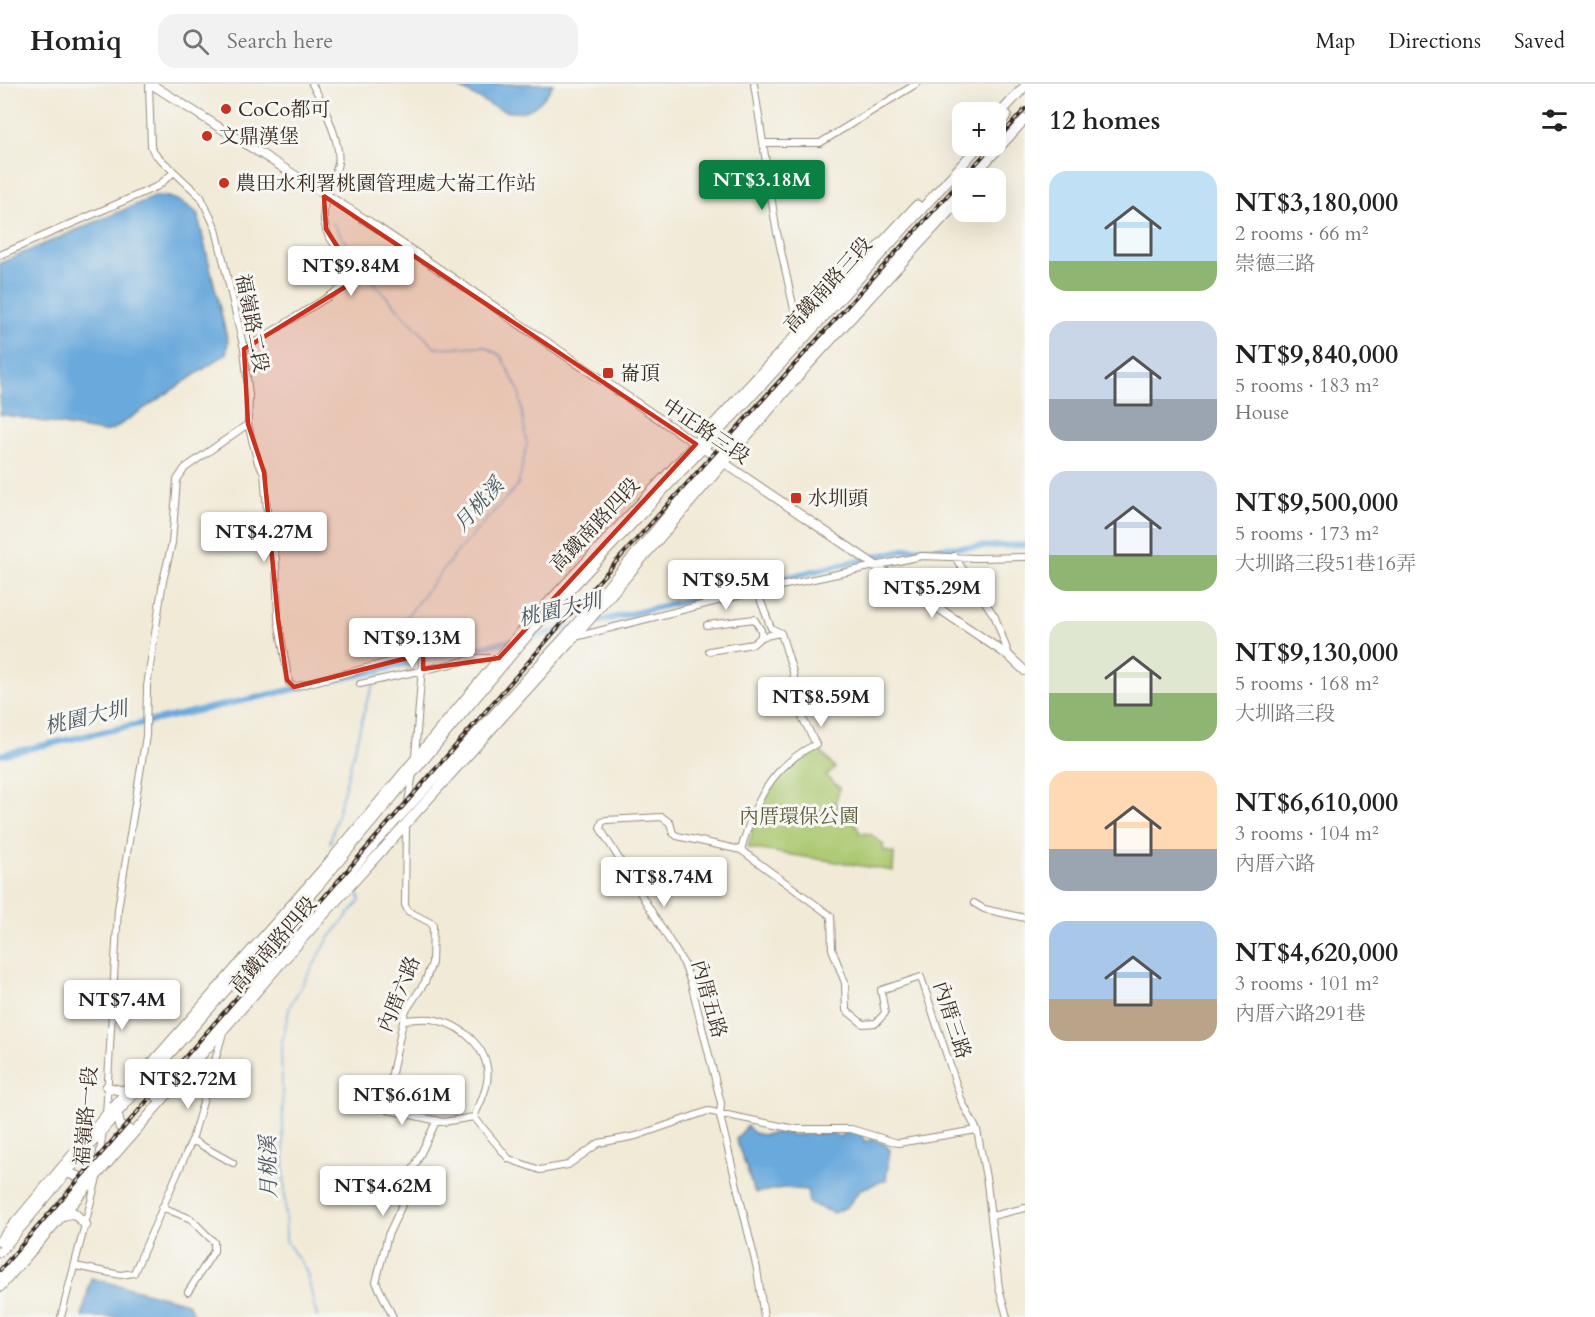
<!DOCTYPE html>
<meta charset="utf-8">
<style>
body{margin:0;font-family:Cardo,"Noto Serif TC",serif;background:#f2f2f2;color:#222;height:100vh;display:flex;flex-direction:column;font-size:22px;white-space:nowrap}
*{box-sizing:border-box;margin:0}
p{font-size:20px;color:#767676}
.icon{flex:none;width:33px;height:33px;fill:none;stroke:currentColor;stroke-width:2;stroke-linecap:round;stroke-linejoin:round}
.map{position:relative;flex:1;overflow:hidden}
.details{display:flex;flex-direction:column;background:#fff;width:570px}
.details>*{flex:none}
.fabs{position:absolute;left:952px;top:18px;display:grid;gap:12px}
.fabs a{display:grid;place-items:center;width:54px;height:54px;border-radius:12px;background:#fff;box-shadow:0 6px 24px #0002;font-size:30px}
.price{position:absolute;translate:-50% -51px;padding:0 14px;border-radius:6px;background:#fff;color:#222;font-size:20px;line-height:39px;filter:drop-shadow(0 2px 3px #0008)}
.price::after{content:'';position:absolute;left:50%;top:36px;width:18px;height:14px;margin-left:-9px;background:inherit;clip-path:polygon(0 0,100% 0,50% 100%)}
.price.current{background:#0b8043;color:#fff}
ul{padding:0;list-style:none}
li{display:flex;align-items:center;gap:18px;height:150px;padding:0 24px}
li span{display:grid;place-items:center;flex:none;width:168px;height:120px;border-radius:18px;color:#555}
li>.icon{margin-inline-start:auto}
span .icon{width:72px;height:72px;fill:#fffc;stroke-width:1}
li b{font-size:26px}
h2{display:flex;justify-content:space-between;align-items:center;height:72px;padding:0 24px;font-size:26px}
header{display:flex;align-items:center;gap:36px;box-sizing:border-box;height:84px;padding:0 30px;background:#fff;border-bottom:2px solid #e0e0e0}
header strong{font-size:28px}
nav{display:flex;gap:33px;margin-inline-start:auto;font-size:21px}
.search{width:420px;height:54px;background:#f2f2f2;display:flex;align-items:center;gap:15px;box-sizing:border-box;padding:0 21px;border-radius:18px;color:#767676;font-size:22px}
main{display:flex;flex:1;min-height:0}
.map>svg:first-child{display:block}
</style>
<header>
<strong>Homiq</strong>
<div class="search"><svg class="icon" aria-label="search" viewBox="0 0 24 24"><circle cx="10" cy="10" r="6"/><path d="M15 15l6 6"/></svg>Search here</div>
<nav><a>Map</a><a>Directions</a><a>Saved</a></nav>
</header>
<main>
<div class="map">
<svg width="1025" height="1233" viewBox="0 0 1025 1233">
<rect width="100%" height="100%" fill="#f6f6f2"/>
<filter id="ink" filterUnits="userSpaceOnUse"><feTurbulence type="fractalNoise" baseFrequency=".0167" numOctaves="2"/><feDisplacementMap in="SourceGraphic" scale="12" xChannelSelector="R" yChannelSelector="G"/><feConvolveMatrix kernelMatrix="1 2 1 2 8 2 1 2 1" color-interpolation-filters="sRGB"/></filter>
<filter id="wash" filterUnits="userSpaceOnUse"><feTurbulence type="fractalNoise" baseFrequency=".008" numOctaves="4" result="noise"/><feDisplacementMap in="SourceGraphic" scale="24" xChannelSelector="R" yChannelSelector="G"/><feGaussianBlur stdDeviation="1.35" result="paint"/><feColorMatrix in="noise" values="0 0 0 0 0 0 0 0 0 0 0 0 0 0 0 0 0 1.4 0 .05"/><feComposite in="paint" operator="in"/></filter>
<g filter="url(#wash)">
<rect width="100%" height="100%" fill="#f1ead7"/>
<path fill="#abc86f" stroke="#737946" stroke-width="1.5" d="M 819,665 L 835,684 L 826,692 L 840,704 L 835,719 L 851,731 L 860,749 L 870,750 L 883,760 L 884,767 L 894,769 L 893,787 L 748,764 C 759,714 773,689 819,665 Z"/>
<path fill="#69a9dc" stroke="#526a7d" stroke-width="1.5" d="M 453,0 L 553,0 C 525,52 491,20 453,0 Z
M 156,112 C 173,112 184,118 197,129 L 228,258 L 226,270 L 112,346 L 103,348 L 0,330 L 0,179 Z
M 747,1042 L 754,1049 L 763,1051 L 781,1048 L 792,1051 L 833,1049 L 839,1053 L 847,1048 L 860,1047 L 865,1058 L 872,1055 L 885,1060 L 890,1066 L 886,1096 L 861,1105 L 847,1123 L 833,1129 L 809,1119 L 807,1106 L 784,1104 L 755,1109 L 736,1055 Z
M 91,1194 L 187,1219 L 196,1233 L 82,1233 Z"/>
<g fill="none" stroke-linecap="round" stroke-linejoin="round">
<path stroke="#69a9dc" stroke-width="1.5" d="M 332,138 L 372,197 L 435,264 L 484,262 L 501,272 L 519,307 L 527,360 L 518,401 L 457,468 L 397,545 L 383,577
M 377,594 L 382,582
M 330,759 L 367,617 L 375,598
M 317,1233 L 306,1186 L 286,1157 L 281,962 L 290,922 L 329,854 L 360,817 L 357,803"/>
<path stroke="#69a9dc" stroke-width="6" d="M 587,540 L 908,465 L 1025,461
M 526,554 L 575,543
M 0,671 L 513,556"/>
</g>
</g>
<g filter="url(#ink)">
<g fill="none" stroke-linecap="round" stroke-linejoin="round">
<g stroke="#968a7a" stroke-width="8">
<path id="minor" d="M 754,0 L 776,144 L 799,248
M 763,59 L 820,59 L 916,0
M 0,171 L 158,102 L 174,88
M 244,265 L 352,198 L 355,193 C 352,174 332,164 326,146 C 318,117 333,104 338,79 C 342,61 322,16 312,0
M 248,340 L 258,379 L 264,388 L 268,441 L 276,475 L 278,535 L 289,599 L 294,603 L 430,567
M 954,472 L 995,533 L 1009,571
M 707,541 L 754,535 L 761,546 L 761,553
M 575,553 L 757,507 L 922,472 L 976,474 L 1025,473
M 709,567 L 753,560 L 761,553 L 780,549
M 360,600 L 478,574 L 499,574
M 415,673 L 423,570
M 407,724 L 413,689
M 406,740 L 405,821 L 408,827 L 433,840 L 432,879 L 425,898 L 405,928 L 385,1022 L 388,1026 L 443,1038 L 474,1033 L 509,1075 L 540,1086 L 568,1081 L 599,1059 L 636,1052 L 708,1027 L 795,1045 L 851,1045 L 898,1059 L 977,1046
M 741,766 C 754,719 771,682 816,660 L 801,631 L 793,588 L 781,549 L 771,544 L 757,507
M 974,819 L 984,825 L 1025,834
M 403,936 C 414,936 425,933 436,936 C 464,942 492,967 487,998 C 485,1011 479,1021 474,1033
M 223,949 L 192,1056 L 233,1079
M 106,1031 L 118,825 L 146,652 L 147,602 L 163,497 L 172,459 L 177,396 L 185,384 L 248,340 L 249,312 L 244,265 L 216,145 L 201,113 L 154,69 L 151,62 L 149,0
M 98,1081 L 103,1047
M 162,1123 L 191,1135 L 214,1158 L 214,1167 L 188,1208
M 992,1132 L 1025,1124
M 75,1182 L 121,1191 L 134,1189 L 192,1056
M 61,1233 L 97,1094
M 393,1233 L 376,1198 L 388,1151 L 404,1117 L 401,1110 L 437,1036
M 764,1233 L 757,1185 L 720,1032 L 721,1019 L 691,899 L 684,880 L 600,744 L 602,738 L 606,736 L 662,733 L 670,739 L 673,749 L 677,752 L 741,766 L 831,832 L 832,865 L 845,899 L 846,926 L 863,940 L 876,939 L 885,929 L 881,906 L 921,893 L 962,1018 L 977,1046 L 987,1099 L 999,1204 L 1007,1233"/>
</g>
<g stroke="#968a7a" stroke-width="10">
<path id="secondary" d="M 151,0 L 375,142 L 1009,572 L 1025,587"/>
</g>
<g stroke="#968a7a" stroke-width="11">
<path id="primary" d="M 996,34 L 1025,2
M 996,43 L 1007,31
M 971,94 L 1025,35
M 107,1003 L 122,1007 L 130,1004
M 157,1013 L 376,758 L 566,552 L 759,324 L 963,103
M 117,1029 L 120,1043 L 129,1046
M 68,1089 L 79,1093 L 80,1103
M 65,1131 L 74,1129 L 86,1141
M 0,1157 L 106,1031 L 331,776 L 522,547 L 917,121
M 0,1168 L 110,1037 L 318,802 L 534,544 L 750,314 L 979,62
M 0,1193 L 123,1053
M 0,1203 L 302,855 L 579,548 L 807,282 L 963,112"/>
</g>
<use href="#minor" stroke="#fff" stroke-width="6"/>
<use href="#secondary" stroke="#fff" stroke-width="8"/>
<use href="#primary" stroke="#fff" stroke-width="9"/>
<g stroke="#3b2a1e" stroke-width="4">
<path id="rail" d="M 996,57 L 1025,25
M 0,1186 L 597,499 L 992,62"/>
</g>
<use href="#rail" stroke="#f6f6f2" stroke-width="1.5" stroke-dasharray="4.5" stroke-linecap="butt"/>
</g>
</g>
<path fill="#c8321e" fill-opacity="0.2" stroke="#c8321e" stroke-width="4.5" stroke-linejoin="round" d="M 324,112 L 696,360 L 499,574 L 423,585 L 423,570 L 294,603 L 287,596 L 278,535 L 264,388 L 248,340 L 244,265 L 358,195 L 326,145 Z"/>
<g fill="#c8321e" stroke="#f6f6f2" stroke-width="2">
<circle cx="226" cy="25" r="6"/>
<circle cx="207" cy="52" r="6"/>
<circle cx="224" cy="99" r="6"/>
<rect x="602" y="283" width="12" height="12" rx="3"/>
<rect x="790" y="408" width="12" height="12" rx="3"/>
</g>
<g text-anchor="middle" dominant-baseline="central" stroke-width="6" stroke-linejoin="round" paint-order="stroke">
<g font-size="20" fill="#3b2a1e" stroke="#f6f6f2" text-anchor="start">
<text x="238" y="25">CoCo都可</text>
<text x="219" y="52">文鼎漢堡</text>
<text x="236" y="99">農田水利署桃園管理處大崙工作站</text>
<text x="620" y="289">崙頂</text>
<text x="808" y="414">水圳頭</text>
</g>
<g font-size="20" fill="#3b2a1e" stroke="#f6f6f2">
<text transform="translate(828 201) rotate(-48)">高鐵南路三段</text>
<text transform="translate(252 239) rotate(79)">福嶺路二段</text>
<text transform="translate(706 347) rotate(34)">中正路三段</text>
<text transform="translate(595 441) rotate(-47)">高鐵南路四段</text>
<text transform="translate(273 861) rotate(-49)">高鐵南路四段</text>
<text transform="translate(399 910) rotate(-68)">內厝六路</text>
<text transform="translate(709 915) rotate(74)">內厝五路</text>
<text transform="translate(952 936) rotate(72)">內厝三路</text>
<text transform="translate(86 1032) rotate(-85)">福嶺路一段</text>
</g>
<g font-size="20" fill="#5d5936" stroke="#f6f6f2">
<text x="799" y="732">內厝環保公園</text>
</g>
<g font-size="21" font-style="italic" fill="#4b5660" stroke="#f6f6f2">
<text transform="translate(479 421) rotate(-48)">月桃溪</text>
<text transform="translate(560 526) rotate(-13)">桃園大圳</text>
<text transform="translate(86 634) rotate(-13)">桃園大圳</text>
<text transform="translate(269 1083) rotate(-91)">月桃溪</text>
</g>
</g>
</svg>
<div class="fabs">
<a>+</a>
<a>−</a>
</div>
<b class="price current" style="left:762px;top:127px">NT$3.18M</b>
<b class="price" style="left:351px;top:213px">NT$9.84M</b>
<b class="price" style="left:264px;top:479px">NT$4.27M</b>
<b class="price" style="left:726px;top:527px">NT$9.5M</b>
<b class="price" style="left:932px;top:535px">NT$5.29M</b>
<b class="price" style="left:412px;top:585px">NT$9.13M</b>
<b class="price" style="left:821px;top:644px">NT$8.59M</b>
<b class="price" style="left:664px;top:824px">NT$8.74M</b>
<b class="price" style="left:122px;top:947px">NT$7.4M</b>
<b class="price" style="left:188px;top:1026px">NT$2.72M</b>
<b class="price" style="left:402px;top:1042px">NT$6.61M</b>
<b class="price" style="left:383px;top:1133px">NT$4.62M</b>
</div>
<section class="details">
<h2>12 homes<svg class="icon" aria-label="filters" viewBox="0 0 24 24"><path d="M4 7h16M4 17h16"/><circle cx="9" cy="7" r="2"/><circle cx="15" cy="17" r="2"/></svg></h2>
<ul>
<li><span style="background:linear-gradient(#bfe0f5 75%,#8fb573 0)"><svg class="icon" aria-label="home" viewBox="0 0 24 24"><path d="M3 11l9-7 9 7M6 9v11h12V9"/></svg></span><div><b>NT$3,180,000</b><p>2 rooms · 66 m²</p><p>崇德三路</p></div></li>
<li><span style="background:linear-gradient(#c9d6e8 65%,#9aa5b1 0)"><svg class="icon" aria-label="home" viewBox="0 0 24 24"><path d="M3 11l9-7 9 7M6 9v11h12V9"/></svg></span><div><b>NT$9,840,000</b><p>5 rooms · 183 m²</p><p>House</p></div></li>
<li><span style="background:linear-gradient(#c9d6e8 70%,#8fb573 0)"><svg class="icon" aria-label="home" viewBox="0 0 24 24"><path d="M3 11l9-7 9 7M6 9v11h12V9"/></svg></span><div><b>NT$9,500,000</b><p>5 rooms · 173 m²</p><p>大圳路三段51巷16弄</p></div></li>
<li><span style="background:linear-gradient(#dfe7d0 60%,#8fb573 0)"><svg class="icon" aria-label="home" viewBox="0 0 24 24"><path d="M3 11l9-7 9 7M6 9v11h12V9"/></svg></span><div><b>NT$9,130,000</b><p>5 rooms · 168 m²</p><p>大圳路三段</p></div></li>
<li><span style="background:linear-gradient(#ffd9b3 65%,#9aa5b1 0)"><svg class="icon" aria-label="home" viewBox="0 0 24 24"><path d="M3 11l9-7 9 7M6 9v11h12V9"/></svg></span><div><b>NT$6,610,000</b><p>3 rooms · 104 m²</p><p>內厝六路</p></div></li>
<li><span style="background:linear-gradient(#a9c7e8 65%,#b9a48a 0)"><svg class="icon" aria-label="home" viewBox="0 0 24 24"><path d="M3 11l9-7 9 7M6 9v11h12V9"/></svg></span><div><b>NT$4,620,000</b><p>3 rooms · 101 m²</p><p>內厝六路291巷</p></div></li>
</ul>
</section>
</main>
